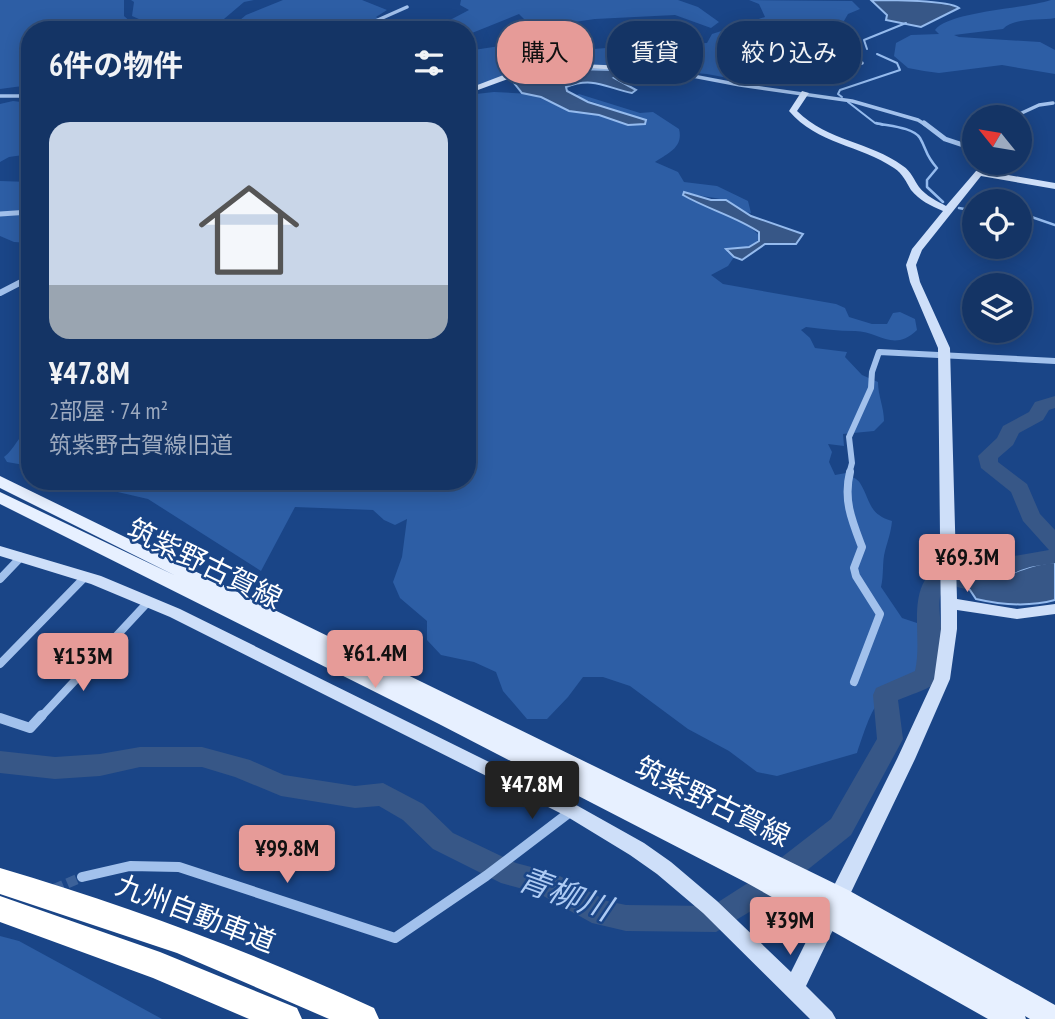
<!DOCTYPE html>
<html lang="ja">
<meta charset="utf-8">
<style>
body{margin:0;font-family:"PT Sans Narrow","Noto Sans JP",sans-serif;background:#1d3c6b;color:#f1f3f6;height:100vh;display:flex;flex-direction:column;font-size:26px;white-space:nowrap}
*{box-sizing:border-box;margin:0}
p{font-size:23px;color:#9daabf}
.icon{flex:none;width:38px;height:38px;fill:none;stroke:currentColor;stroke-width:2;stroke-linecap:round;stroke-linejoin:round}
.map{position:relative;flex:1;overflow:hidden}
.drawer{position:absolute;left:21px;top:21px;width:455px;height:469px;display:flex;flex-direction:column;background:#143465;border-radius:28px;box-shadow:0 4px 18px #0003,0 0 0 2px #334f79}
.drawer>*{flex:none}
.hud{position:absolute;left:497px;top:21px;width:452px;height:63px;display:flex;gap:14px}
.needle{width:46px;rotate:300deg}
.controls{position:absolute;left:962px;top:105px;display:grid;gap:14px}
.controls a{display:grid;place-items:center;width:70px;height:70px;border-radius:50%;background:#143465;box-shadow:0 4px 18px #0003,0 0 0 2px #334f79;font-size:35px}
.price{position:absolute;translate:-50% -60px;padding:0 16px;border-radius:7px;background:#e69b98;color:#111;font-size:23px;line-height:46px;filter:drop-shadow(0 2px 4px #0008)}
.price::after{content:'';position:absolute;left:50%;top:42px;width:21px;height:16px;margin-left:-10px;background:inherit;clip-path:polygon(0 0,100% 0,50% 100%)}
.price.selected{background:#222;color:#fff}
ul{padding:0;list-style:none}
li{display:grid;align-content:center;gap:14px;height:371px;padding:0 28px}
li span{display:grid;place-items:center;height:217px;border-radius:21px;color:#555}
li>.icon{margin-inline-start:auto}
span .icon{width:126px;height:126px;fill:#fffc;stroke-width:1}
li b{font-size:30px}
h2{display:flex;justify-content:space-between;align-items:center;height:84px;padding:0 28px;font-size:30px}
.pill{padding:0 24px;border-radius:28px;background:#143465;box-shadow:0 4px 18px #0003,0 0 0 2px #334f79;font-size:24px;line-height:63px}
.pill.selected{background:#e69b98;color:#111}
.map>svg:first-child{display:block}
</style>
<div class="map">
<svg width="1055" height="1019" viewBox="0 0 1055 1019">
<rect width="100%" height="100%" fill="#1a4587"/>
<path fill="#2d5ea5" d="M 0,0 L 124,0 L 124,16 L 140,30 L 30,30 L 30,85 L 0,89 Z
M 131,0 L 254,0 L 244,2 L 211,30 L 164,30 L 132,16 L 134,2 Z
M 283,0 L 362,0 L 387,10 L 376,17 L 388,24 L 407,23 L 415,30 L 228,30 L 246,15 Z
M 461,0 L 678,0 L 698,7 L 719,22 L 711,28 L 675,15 L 595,19 L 547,26 L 526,21 L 519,14 L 467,35 L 467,30 L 431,30 L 469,10 L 460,5 Z
M 749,0 L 852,1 L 860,9 L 848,14 L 837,33 L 842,47 L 854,56 L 855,62 L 811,70 L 795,79 L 749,82 L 707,74 L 645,69 L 530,70 L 467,89 L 467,51 L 500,46 L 515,53 L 543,53 L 657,44 L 707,43 L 712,34 L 765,17 L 759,4 Z
M 1051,0 L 1055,0 L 1055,18 C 1040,21 1014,17 1003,29 L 954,35 L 959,37 L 1040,42 L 1055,50 L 1055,74 L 1002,65 L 939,73 L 924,71 L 908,68 L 894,56 L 896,43 L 911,35 L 939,34 L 935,30 C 949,11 1025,9 1051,0 Z
M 494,92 L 531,94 L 569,111 L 599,115 L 616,121 L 644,124 L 646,120 L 575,96 L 579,94 L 640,113 L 653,112 L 679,129 C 684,148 666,154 655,162 L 678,172 L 684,182 L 717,186 L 748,201 L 751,213 C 740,213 735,203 725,200 C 712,197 698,196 684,192 L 683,195 L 745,223 L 760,236 C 755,249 739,249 727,252 L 734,257 L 728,266 L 711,275 L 723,284 L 836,304 L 845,308 L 849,317 L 872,324 L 887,324 L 893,313 L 900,312 L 915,319 L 917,330 C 893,353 879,331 855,331 C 838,331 823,329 806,327 L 801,330 L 810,338 L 815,348 L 847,352 L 845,357 L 862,375 L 878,382 C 878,396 884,407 884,421 L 874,431 L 843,434 L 844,446 L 828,444 L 832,452 L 829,462 L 835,475 L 846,473 C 850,476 858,479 860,483 C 871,501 868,514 892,521 C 891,532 888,540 885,551 C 882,562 884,575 881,587 L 902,618 L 917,623 L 930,641 L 924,674 C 875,691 873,707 857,753 L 777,776 L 757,772 L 729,751 L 688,729 L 630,686 L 603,677 L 583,677 L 568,697 L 547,719 L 527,719 L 503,691 L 496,672 L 474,662 L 441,655 L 427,640 L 427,621 L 400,598 L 393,582 L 402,557 L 407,519 L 395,525 L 384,520 L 373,510 L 295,507 L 261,571 L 148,499 L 70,481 L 467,481 L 467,185 L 475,178 L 474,175 L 467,173 L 467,95 Z
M 13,101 L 30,103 L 30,154 L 9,157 L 0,162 L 0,104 Z
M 0,181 L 30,182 L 30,243 L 14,242 L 0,236 Z
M 30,429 L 30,466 L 7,462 L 4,457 C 15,449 18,435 30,429 Z
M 0,936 L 19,941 L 162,1019 L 0,1019 Z"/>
<path fill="#375787" stroke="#95bbee" stroke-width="2" d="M 871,0 C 889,0 949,0 959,8 L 921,27 L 886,20 L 887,15 Z
M 575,69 L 650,71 L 624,74 L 614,78 L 636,90 L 632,93 C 606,88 594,76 566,87 L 567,91 L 588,102 L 646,120 L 645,124 L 628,125 L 599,115 L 569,111 L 541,97 L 522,93 L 514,83 L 539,79 L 546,71 Z
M 684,192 L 711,200 L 726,200 L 751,216 L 803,234 L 796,244 L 765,244 L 742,260 L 734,257 L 726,249 L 749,247 L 759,241 L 759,232 C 735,216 707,209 683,195 Z
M 1055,562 L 1055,600 C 1029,607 1002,605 976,599 L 968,587 C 999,582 1024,564 1055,562 Z"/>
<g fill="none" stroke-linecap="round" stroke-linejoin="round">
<path stroke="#95bbee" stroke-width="2" d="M 867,49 L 864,40 L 906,23
M 842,97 L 838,94 L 840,90 L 900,70 L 897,63 L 877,54
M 848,102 L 875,123 L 883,125"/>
<path stroke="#95bbee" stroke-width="2.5" d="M 876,123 C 888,126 913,127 920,138 C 927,150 925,155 937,168 L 927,180 L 927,187 L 943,202
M 959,208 L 975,211
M 1020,213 L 1055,225"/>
<path fill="#375787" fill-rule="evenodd" d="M 1055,396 L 1055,408 L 1049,410 L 1043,420 L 1019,433 L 1013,445 L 998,458 L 998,462 L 1027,484 L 1040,514 L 1055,530 L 1055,563 C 1046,565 1035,565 1027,568 C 1003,575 984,595 957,587 L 954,582 L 957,577 L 980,572 L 1014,556 L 1049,550 L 1023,521 L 1011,492 L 981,468 L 978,456 L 997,438 L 1003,426 L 1029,412 L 1035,402 Z
M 938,576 L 946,578 L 949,584 C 946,590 942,590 940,597 C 936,618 953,668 934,684 C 925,691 909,695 898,700 L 903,739 L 851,835 L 771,899 L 716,932 L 626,931 L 592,923 L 538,893 L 501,883 L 433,849 L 403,820 L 379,806 L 355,808 L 281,796 L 235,777 L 202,767 L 140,767 L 100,776 L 55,779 L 0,773 L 0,751 L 55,757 L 100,754 L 140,747 L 202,747 L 250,760 L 284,775 L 355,786 L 383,783 L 423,804 L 453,833 L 516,863 L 554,873 L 607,901 L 626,905 L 712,906 L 751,881 L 831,819 L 877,739 L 873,695 L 876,688 L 915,671 C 922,641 910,605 925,580 Z"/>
<path stroke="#3c6199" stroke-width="10" stroke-dasharray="10 4.5" stroke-linecap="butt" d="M 54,889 L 82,877"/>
<path stroke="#a2c1ec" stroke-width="3.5" d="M 363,30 L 371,23 L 407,7
M 656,69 L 740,85 L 852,101 L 918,120 L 926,125
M 768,84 L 791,83 L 822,68 L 862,63
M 0,96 L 30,96
M 1013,117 L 1039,105 L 1053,103"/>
<path stroke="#a2c1ec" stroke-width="5" d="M 924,123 L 945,139 L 975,149
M 979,173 L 983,163
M 0,214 L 30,212
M 26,280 L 30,278"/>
<path stroke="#a2c1ec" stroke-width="6" d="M 0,293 L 29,278
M 849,474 L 852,463 L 849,437 L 871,388 L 872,372 L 879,352 L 1055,361"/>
<path stroke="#a2c1ec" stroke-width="8" d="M 850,472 C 843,500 852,521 862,547 L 854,568 L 856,576 L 880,614 L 854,682
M 0,579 L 21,557
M 0,664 L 85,577
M 41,717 L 148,602"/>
<path stroke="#a2c1ec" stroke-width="10" d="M 0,718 L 30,728 L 42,715
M 82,877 L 130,866 L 179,867 L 395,938 L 486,876 L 570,812"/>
<path fill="#cedff9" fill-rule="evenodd" d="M 552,63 L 656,67 L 660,69 L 656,71 L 552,67 L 527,72 L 467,94 L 467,89 L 522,68 Z
M 802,91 L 809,93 L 797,111 C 829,142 869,141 903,166 C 911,171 914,180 919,187 C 926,196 937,201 946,206 L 976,171 L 979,170 L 1055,183 L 1055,189 L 981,176 L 922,250 L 916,265 L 920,282 L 950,348 L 957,599 L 1017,609 L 1055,604 L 1055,614 L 1017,619 L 957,610 L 957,629 L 950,679 L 915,759 L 806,986 L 832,1012 L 836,1019 L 810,1019 L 703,913 L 657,874 L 630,855 L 566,816 L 170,617 L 91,584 L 0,556 L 0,546 L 101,576 L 180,609 L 578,806 L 644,843 L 671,862 L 717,901 L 791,972 L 897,759 L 934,679 L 941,629 L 938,348 L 910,282 L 906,265 L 912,249 L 943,211 C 931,206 919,200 911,190 C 906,182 903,174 894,168 C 860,145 817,144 789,111 Z"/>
<path fill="#e7f0ff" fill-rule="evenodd" d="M 0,476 L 848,890 L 1055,1005 L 1055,1019 L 1030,1019 L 1025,1016 L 1026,1019 L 988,1019 L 747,883 L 439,724 L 0,504 L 0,492 L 174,575 L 0,488 Z"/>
<path fill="#fff" fill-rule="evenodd" d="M 0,868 C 128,906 253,952 374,1008 L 379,1019 L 329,1019 L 177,953 L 0,894 Z
M 0,896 L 160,952 L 297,1008 L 302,1019 L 249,1019 L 153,978 L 0,922 Z"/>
</g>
<g text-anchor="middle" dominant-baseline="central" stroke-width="5" stroke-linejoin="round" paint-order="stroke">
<g font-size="28" fill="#fff" stroke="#1a4587">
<text transform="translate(205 563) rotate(26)">筑紫野古賀線</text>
<text transform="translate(713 801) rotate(26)">筑紫野古賀線</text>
<text transform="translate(196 913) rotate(21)">九州自動車道</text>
</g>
<g font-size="32" font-style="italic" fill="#aecbf4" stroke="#1a4587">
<text transform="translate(565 893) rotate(20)">青柳川</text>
</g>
</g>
</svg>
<div class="controls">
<a><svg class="needle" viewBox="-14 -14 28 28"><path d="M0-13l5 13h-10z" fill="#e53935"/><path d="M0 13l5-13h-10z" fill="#9daabf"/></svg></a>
<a><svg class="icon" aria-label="locate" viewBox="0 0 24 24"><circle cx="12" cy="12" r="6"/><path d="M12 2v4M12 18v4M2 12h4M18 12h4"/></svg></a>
<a><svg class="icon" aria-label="layers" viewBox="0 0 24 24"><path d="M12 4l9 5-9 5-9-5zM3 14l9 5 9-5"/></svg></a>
</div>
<b class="price" style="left:967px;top:594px">¥69.3M</b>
<b class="price" style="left:375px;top:690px">¥61.4M</b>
<b class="price" style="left:83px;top:693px">¥153M</b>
<b class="price selected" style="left:532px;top:821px">¥47.8M</b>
<b class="price" style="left:287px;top:885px">¥99.8M</b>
<b class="price" style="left:790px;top:957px">¥39M</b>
<div class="hud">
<a class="pill selected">購入</a>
<a class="pill">賃貸</a>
<a class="pill">絞り込み</a>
</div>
<section class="drawer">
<h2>6件の物件<svg class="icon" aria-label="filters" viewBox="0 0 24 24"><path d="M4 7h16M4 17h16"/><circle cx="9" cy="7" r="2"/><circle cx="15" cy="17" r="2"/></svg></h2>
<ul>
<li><span style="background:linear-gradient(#c9d6e8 75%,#9aa5b1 0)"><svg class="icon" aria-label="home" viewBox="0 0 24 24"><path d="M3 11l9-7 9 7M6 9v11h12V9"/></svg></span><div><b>¥47.8M</b><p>2部屋 · 74 m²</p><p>筑紫野古賀線旧道</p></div></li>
</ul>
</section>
</div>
